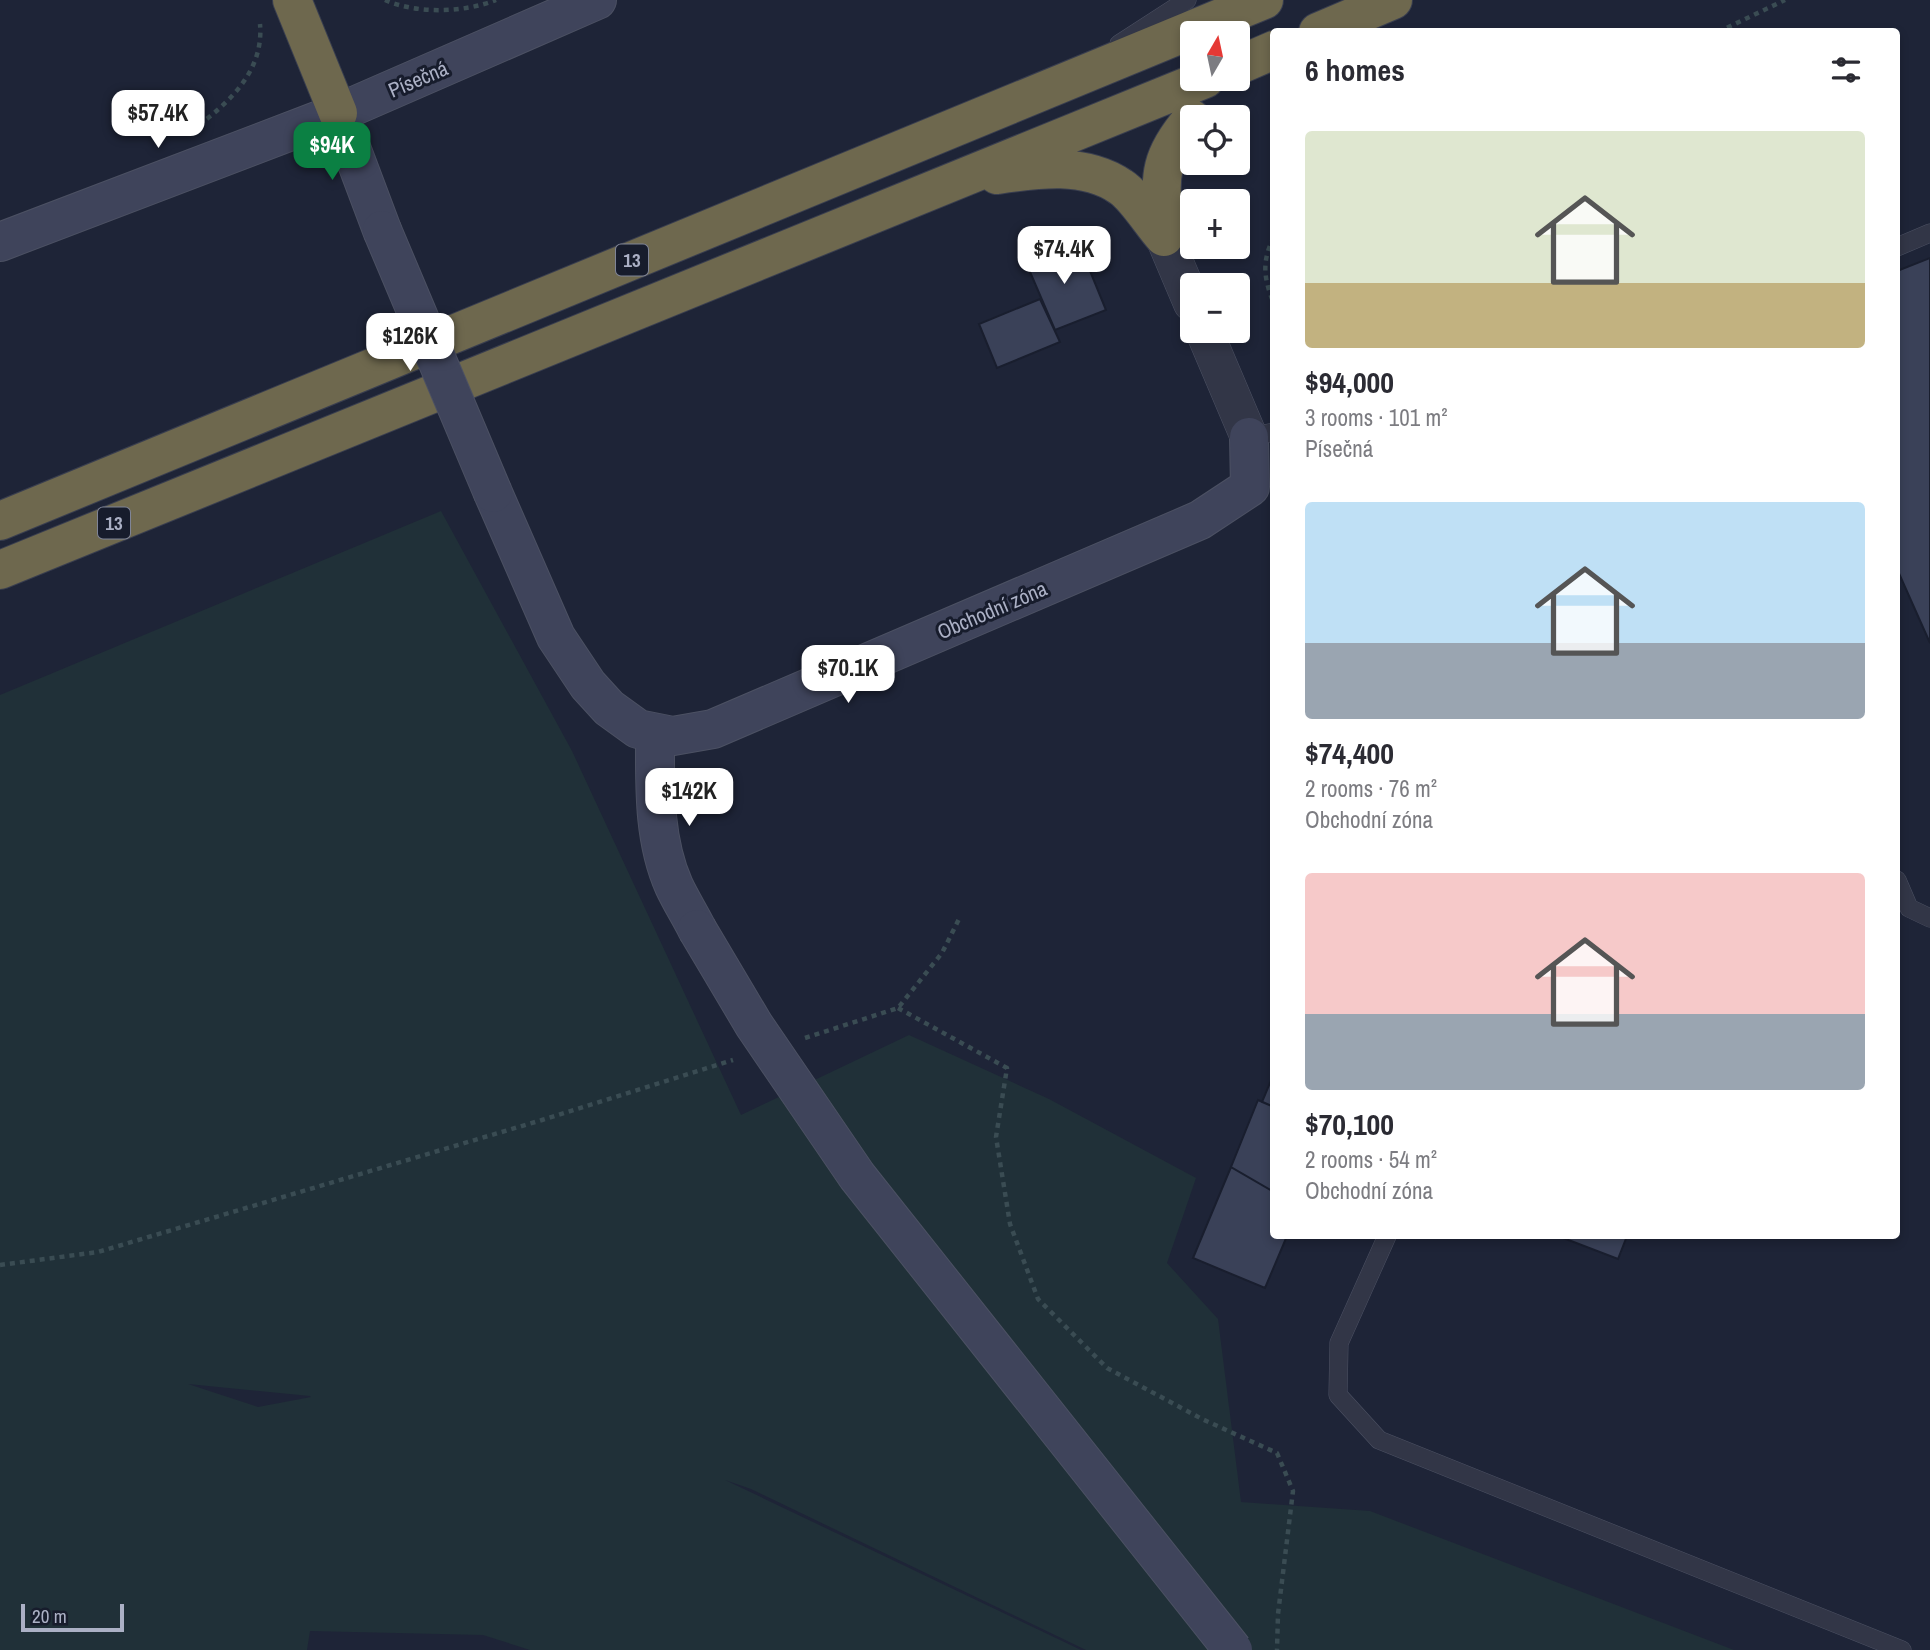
<!DOCTYPE html>
<meta charset="utf-8">
<style>
body{margin:0;font-family:"Archivo Narrow",sans-serif;background:#f7f7f7;color:#2b2b33;height:100vh;display:flex;flex-direction:column;font-size:26px;white-space:nowrap}
*{box-sizing:border-box;margin:0}
p{font-size:23px;color:#7c7c81}
.icon{flex:none;width:38px;height:38px;fill:none;stroke:currentColor;stroke-width:2;stroke-linecap:round;stroke-linejoin:round}
.map{position:relative;flex:1;overflow:hidden}
.side{position:absolute;left:1270px;top:28px;width:630px;height:1211px;display:flex;flex-direction:column;background:#fff;border-radius:7px;box-shadow:0 4px 10px #0003}
.side>*{flex:none}
.needle{width:46px;rotate:9deg}
.fabs{position:absolute;left:1180px;top:21px;display:grid;gap:14px}
.fabs a{display:grid;place-items:center;width:70px;height:70px;border-radius:7px;background:#fff;box-shadow:0 4px 10px #0003;font-size:35px}
.scale{position:absolute;left:21px;bottom:18px;width:103px;box-sizing:border-box;padding-left:7px;border:4px solid #abb0c5;border-top:0;font-size:19px;line-height:24px;white-space:nowrap;color:#abb0c5;-webkit-text-stroke:5px #171c2c;paint-order:stroke}
.price{position:absolute;translate:-50% -60px;padding:0 16px;border-radius:14px;background:#fff;color:#222;font-size:23px;line-height:46px;filter:drop-shadow(0 2px 4px #0008)}
.price::after{content:'';position:absolute;left:50%;top:42px;width:21px;height:16px;margin-left:-10px;background:inherit;clip-path:polygon(0 0,100% 0,50% 100%)}
.price.current{background:#0b8043;color:#fff}
ul{padding:0;list-style:none}
li{display:grid;align-content:center;gap:14px;height:371px;padding:0 35px}
li span{display:grid;place-items:center;height:217px;border-radius:7px;color:#555}
li>.icon{margin-inline-start:auto}
span .icon{width:126px;height:126px;fill:#fffc;stroke-width:1}
li b{font-size:30px}
h2{display:flex;justify-content:space-between;align-items:center;height:84px;padding:0 35px;font-size:30px}
.map>svg:first-child{display:block}
</style>
<div class="map">
<svg width="1930" height="1650" viewBox="0 0 1930 1650">
<rect width="100%" height="100%" fill="#1e2437"/>
<path fill="#203038" fill-rule="evenodd" d="M 441,511 L 572,751 L 741,1115 L 909,1035 L 1049,1099 L 1196,1178 L 1167,1263 L 1218,1319 L 1241,1502 L 1370,1511 L 1734,1650 L 1086,1650 L 751,1489 L 725,1480 L 1081,1650 L 530,1650 L 483,1635 L 310,1631 L 307,1650 L 0,1650 L 0,695 ZM 188,1384 L 310,1396 L 311,1397 L 258,1407 Z"/>
<path fill="#3a4158" stroke="#191e2e" stroke-width="2" d="M 1065,241 L 1075,266 L 1086,261 L 1106,310 L 1055,330 L 1024,258 Z
M 1930,258 L 1930,643 L 1897,569 L 1897,271 Z
M 1040,299 L 1060,342 L 997,368 L 979,324 Z
M 1272,1078 L 1274,1079 L 1274,1107 L 1262,1102 Z
M 1258,1100 L 1274,1107 L 1274,1192 L 1231,1167 Z
M 1231,1167 L 1274,1192 L 1274,1236 L 1287,1236 L 1265,1288 L 1193,1258 Z
M 1558,1236 L 1627,1236 L 1618,1259 Z"/>
<g fill="none" stroke-linecap="round" stroke-linejoin="round">
<g stroke="#4c5163" stroke-width="19">
<path id="lane" d="M 1119,44 L 1187,0
M 1897,247 L 1930,233
M 1249,437 L 1274,432
M 1897,880 L 1909,908 L 1930,918
M 1387,1236 L 1339,1343 L 1338,1395 L 1379,1440 L 1902,1650"/>
</g>
<g stroke="#4c5163" stroke-width="38">
<path id="street" d="M 1164,237 L 1192,303
M 1204,331 L 1249,437"/>
</g>
<g stroke="#4c5163" stroke-width="40">
<path id="secondary" d="M 338,113 L 382,230
M 0,242 L 338,113 L 597,0
M 493,493 L 556,637 L 588,685 L 609,708 L 638,729 L 673,736 L 713,729 L 1200,520 L 1250,487 L 1249,437
M 655,735 C 655,785 653,839 674,886 C 681,901 690,915 697,929"/>
</g>
<g stroke="#393e4f" stroke-width="40">
<path id="highway" d="M 292,0 L 338,113
M 1318,32 L 1393,0
M 1237,66 L 1274,50
M 997,175 C 1038,169 1085,162 1121,187 C 1135,196 1152,224 1164,237
M 1164,237 C 1162,182 1153,164 1192,119
M 0,521 L 1264,0
M 0,570 L 1205,79"/>
</g>
<path stroke="#3a4c53" stroke-width="4.5" stroke-dasharray="5 5" stroke-linecap="butt" d="M 385,0 C 417,14 463,13 496,0
M 1718,32 L 1785,0
M 199,125 C 232,100 264,69 260,24
M 1274,237 C 1261,262 1264,279 1274,304
M 898,1008 L 1007,1068 L 996,1137 L 1010,1224 L 1038,1299 L 1107,1368 L 1202,1419 L 1277,1453 L 1293,1491 L 1278,1614 L 1277,1650
M 805,1038 L 898,1008 L 942,953 L 960,917
M 0,1265 L 98,1252 L 542,1120 L 733,1060"/>
<use href="#lane" stroke="#323647" stroke-width="18"/>
<use href="#street" stroke="#323647" stroke-width="37"/>
<use href="#secondary" stroke="#3f445b" stroke-width="38"/>
<use href="#highway" stroke="#6e684e" stroke-width="38"/>
<g stroke="#4c5163" stroke-width="40" stroke-linecap="butt">
<path id="secondary-bridge" d="M 382,230 L 493,493
M 697,929 L 754,1025 L 857,1176 L 1233,1650"/>
</g>
<use href="#secondary-bridge" stroke="#3f445b" stroke-width="38"/>
</g>
<g text-anchor="middle" dominant-baseline="central" stroke-width="6" stroke-linejoin="round" paint-order="stroke">
<g fill="#171c2c" stroke="#7f8497" stroke-width="2">
<rect x="616" y="244.5" width="32" height="31" rx="5"/>
<rect x="98" y="507.5" width="32" height="31" rx="5"/>
</g>
<g font-size="19" font-weight="bold" fill="#abb0c5">
<text x="632" y="260">13</text>
<text x="114" y="523">13</text>
</g>
<g font-size="21" fill="#abb0c5" stroke="#171c2c">
<text transform="translate(418 79) rotate(-23)">Písečná</text>
<text transform="translate(992 610) rotate(-23)">Obchodní zóna</text>
</g>
</g>
</svg>
<div class="fabs">
<a><svg class="needle" viewBox="-14 -14 28 28"><path d="M0-13l5 13h-10z" fill="#e53935"/><path d="M0 13l5-13h-10z" fill="#7c7c81"/></svg></a>
<a><svg class="icon" aria-label="locate" viewBox="0 0 24 24"><circle cx="12" cy="12" r="6"/><path d="M12 2v4M12 18v4M2 12h4M18 12h4"/></svg></a>
<a>+</a>
<a>−</a>
</div>
<div class="scale">20 m</div>
<b class="price" style="left:158px;top:150px">$57.4K</b>
<b class="price current" style="left:332px;top:182px">$94K</b>
<b class="price" style="left:1064px;top:286px">$74.4K</b>
<b class="price" style="left:410px;top:373px">$126K</b>
<b class="price" style="left:848px;top:705px">$70.1K</b>
<b class="price" style="left:689px;top:828px">$142K</b>
<section class="side">
<h2>6 homes<svg class="icon" aria-label="filters" viewBox="0 0 24 24"><path d="M4 7h16M4 17h16"/><circle cx="9" cy="7" r="2"/><circle cx="15" cy="17" r="2"/></svg></h2>
<ul>
<li><span style="background:linear-gradient(#dfe7d0 70%,#c2b280 0)"><svg class="icon" aria-label="home" viewBox="0 0 24 24"><path d="M3 11l9-7 9 7M6 9v11h12V9"/></svg></span><div><b>$94,000</b><p>3 rooms · 101 m²</p><p>Písečná</p></div></li>
<li><span style="background:linear-gradient(#bfe0f5 65%,#9aa5b1 0)"><svg class="icon" aria-label="home" viewBox="0 0 24 24"><path d="M3 11l9-7 9 7M6 9v11h12V9"/></svg></span><div><b>$74,400</b><p>2 rooms · 76 m²</p><p>Obchodní zóna</p></div></li>
<li><span style="background:linear-gradient(#f6c9c9 65%,#9aa5b1 0)"><svg class="icon" aria-label="home" viewBox="0 0 24 24"><path d="M3 11l9-7 9 7M6 9v11h12V9"/></svg></span><div><b>$70,100</b><p>2 rooms · 54 m²</p><p>Obchodní zóna</p></div></li>
</ul>
</section>
</div>
